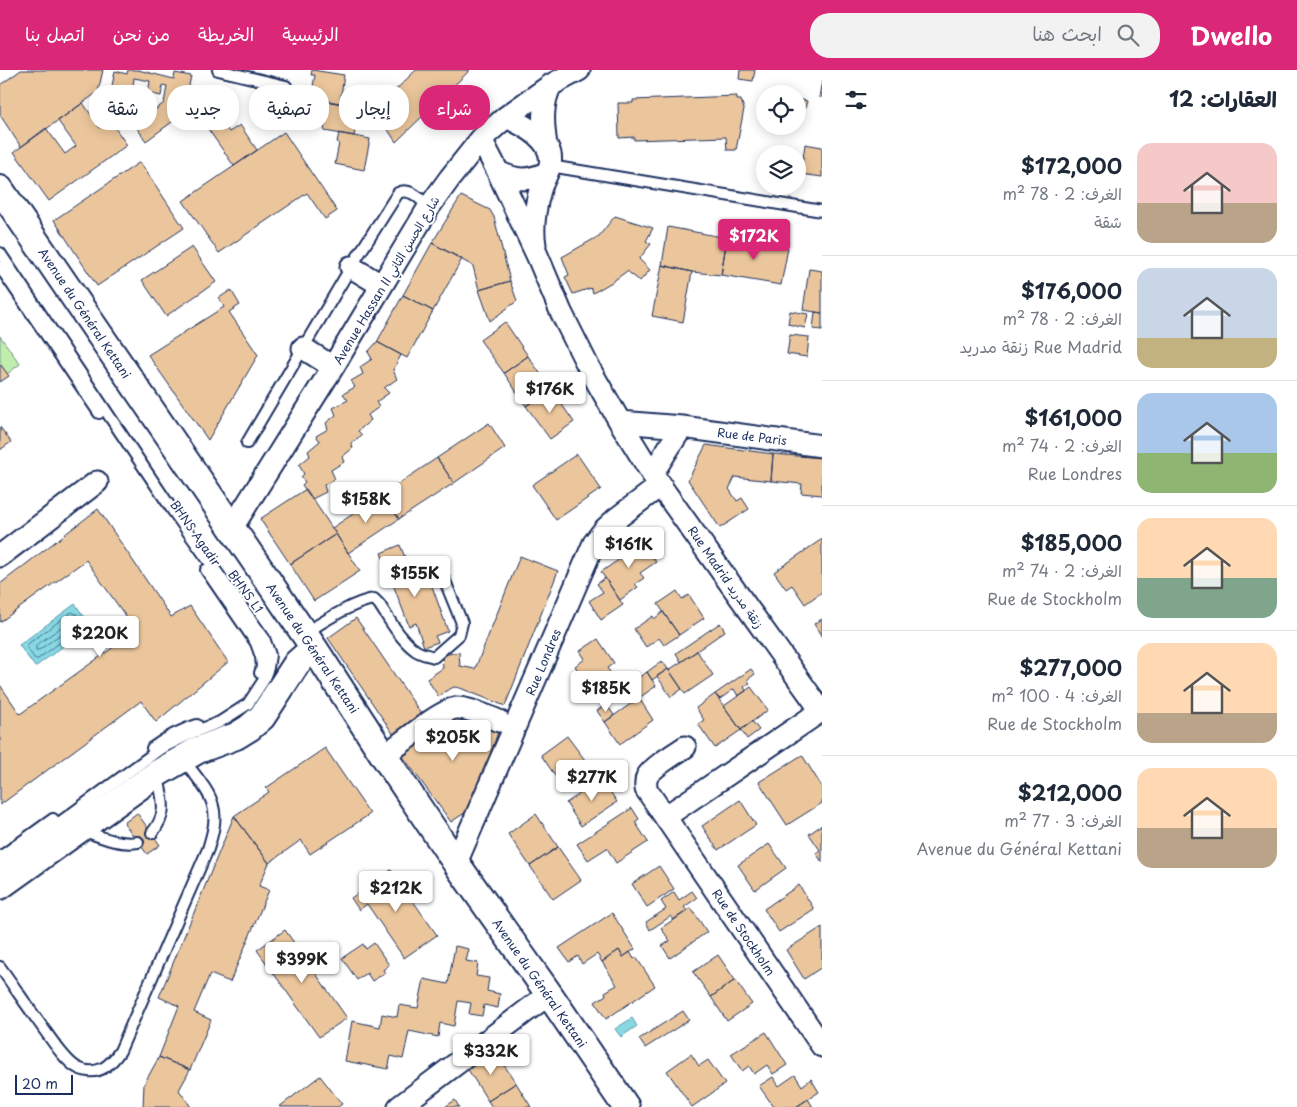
<!DOCTYPE html>
<html lang="ar">
<meta charset="utf-8">
<style>
body{margin:0;font-family:"Playpen Sans","Playpen Sans Arabic",sans-serif;background:#f2f2f3;color:#1f2937;direction:rtl;height:100vh;display:flex;flex-direction:column;font-size:19px;white-space:nowrap}
*{box-sizing:border-box;margin:0}
p{font-size:16px;color:#747a83}
.icon{flex:none;width:28px;height:28px;fill:none;stroke:currentColor;stroke-width:2;stroke-linecap:round;stroke-linejoin:round}
.map{position:relative;flex:1;overflow:hidden;direction:ltr}
.details{display:flex;flex-direction:column;background:#fff;width:475px}
.details>*{flex:none}
.guide{position:absolute;left:15px;top:15px;width:475px;height:45px;direction:rtl;display:flex;gap:10px}
.controls{position:absolute;left:756px;top:15px;display:grid;gap:10px}
.controls a{display:grid;place-items:center;width:50px;height:50px;border-radius:50%;background:#fff;box-shadow:0 2px 12px #0003;font-size:25px}
.scale{position:absolute;left:15px;bottom:12px;width:58px;box-sizing:border-box;padding-left:5px;border:2px solid #1b2f5e;border-top:0;font-size:14px;line-height:18px;white-space:nowrap;color:#1b2f5e;-webkit-text-stroke:4px #fff;paint-order:stroke}
.price{position:absolute;translate:-50% -42px;padding:0 11px;border-radius:5px;background:#fff;color:#222;font-size:16px;line-height:32px;filter:drop-shadow(0 1px 2px #0008)}
.price::after{content:'';position:absolute;left:50%;top:30px;width:15px;height:11px;margin-left:-8px;background:inherit;clip-path:polygon(0 0,100% 0,50% 100%)}
.price.on{background:#db2777;color:#fff}
ul{padding:0;list-style:none}
li{display:flex;align-items:center;gap:15px;height:125px;padding:0 20px}
li+li{border-top:1px solid #e0e1e3}
li span{display:grid;place-items:center;flex:none;width:140px;height:100px;border-radius:15px;color:#555}
li>.icon{margin-inline-start:auto}
span .icon{width:60px;height:60px;fill:#fffc;stroke-width:1}
li b{font-size:21px}
h2{display:flex;justify-content:space-between;align-items:center;height:60px;padding:0 20px;font-size:21px}
.chip{padding:0 18px;border-radius:20px;background:#fff;box-shadow:0 2px 12px #0003;font-size:18px;line-height:45px}
.chip.on{background:#db2777;color:#fff}
header{display:flex;align-items:center;gap:30px;box-sizing:border-box;height:70px;padding:0 25px;background:#db2777;color:#fff}
header strong{font-size:24px}
nav{display:flex;gap:28px;margin-inline-start:auto;font-size:18px}
.search{width:350px;height:45px;background:#f2f2f3;display:flex;align-items:center;gap:12px;box-sizing:border-box;padding:0 18px;border-radius:20px;color:#747a83;font-size:19px}
main{display:flex;flex:1;min-height:0}
.map>svg:first-child{display:block}
</style>
<header>
<strong>Dwello</strong>
<div class="search"><svg class="icon" aria-label="search" viewBox="0 0 24 24"><circle cx="10" cy="10" r="6"/><path d="M15 15l6 6"/></svg>ابحث هنا</div>
<nav><a>الرئيسية</a><a>الخريطة</a><a>من نحن</a><a>اتصل بنا</a></nav>
</header>
<main>
<section class="details">
<h2>العقارات: 12<svg class="icon" aria-label="filters" viewBox="0 0 24 24"><path d="M4 7h16M4 17h16"/><circle cx="9" cy="7" r="2"/><circle cx="15" cy="17" r="2"/></svg></h2>
<ul>
<li><span style="background:linear-gradient(#f6c9c9 60%,#b9a48a 0)"><svg class="icon" aria-label="home" viewBox="0 0 24 24"><path d="M3 11l9-7 9 7M6 9v11h12V9"/></svg></span><div><b>$172,000</b><p>الغرف: 2 · 78 m²</p><p>شقة</p></div></li>
<li><span style="background:linear-gradient(#c9d6e8 70%,#c2b280 0)"><svg class="icon" aria-label="home" viewBox="0 0 24 24"><path d="M3 11l9-7 9 7M6 9v11h12V9"/></svg></span><div><b>$176,000</b><p>الغرف: 2 · 78 m²</p><p>Rue Madrid زنقة مدريد</p></div></li>
<li><span style="background:linear-gradient(#a9c7e8 60%,#8fb573 0)"><svg class="icon" aria-label="home" viewBox="0 0 24 24"><path d="M3 11l9-7 9 7M6 9v11h12V9"/></svg></span><div><b>$161,000</b><p>الغرف: 2 · 74 m²</p><p>Rue Londres</p></div></li>
<li><span style="background:linear-gradient(#ffd9b3 60%,#7fa58c 0)"><svg class="icon" aria-label="home" viewBox="0 0 24 24"><path d="M3 11l9-7 9 7M6 9v11h12V9"/></svg></span><div><b>$185,000</b><p>الغرف: 2 · 74 m²</p><p>Rue de Stockholm</p></div></li>
<li><span style="background:linear-gradient(#ffd9b3 70%,#b9a48a 0)"><svg class="icon" aria-label="home" viewBox="0 0 24 24"><path d="M3 11l9-7 9 7M6 9v11h12V9"/></svg></span><div><b>$277,000</b><p>الغرف: 4 · 100 m²</p><p>Rue de Stockholm</p></div></li>
<li><span style="background:linear-gradient(#ffd9b3 60%,#b9a48a 0)"><svg class="icon" aria-label="home" viewBox="0 0 24 24"><path d="M3 11l9-7 9 7M6 9v11h12V9"/></svg></span><div><b>$212,000</b><p>الغرف: 3 · 77 m²</p><p>Avenue du Général Kettani</p></div></li>
</ul>
</section>
<div class="map">
<svg width="822" height="1037" viewBox="0 0 822 1037">
<rect width="100%" height="100%" fill="#fff"/>
<filter id="ink" filterUnits="userSpaceOnUse"><feTurbulence type="fractalNoise" baseFrequency=".02" numOctaves="2"/><feDisplacementMap in="SourceGraphic" scale="10" xChannelSelector="R" yChannelSelector="G"/><feConvolveMatrix kernelMatrix="1 2 1 2 8 2 1 2 1" color-interpolation-filters="sRGB"/></filter>
<g filter="url(#ink)">
<path fill="#c0eeac" stroke="#6e8e85" d="M 0,266 L 20,294 L 7,304 L 0,294 Z"/>
<path fill="#87d8e2" stroke="#5c94ad" d="M 75,534 L 91,556 L 35,597 L 19,575 Z
M 632,948 L 637,956 L 621,967 L 615,959 Z"/>
<g fill="none" stroke-linecap="round" stroke-linejoin="round">
<path stroke="#467393" stroke-width="1" d="M 72,542 C 77,543 83,552 82,556 L 38,589 L 35,589 L 27,578 L 27,575 Z
M 70,551 L 74,552 L 73,555 L 39,580 L 36,580 L 36,576 Z"/>
</g>
<path fill="#ebc69c" stroke="#1b2f5e" fill-rule="evenodd" d="M 21,0 L 103,0 L 98,22 L 21,77 L 0,45 L 0,15 Z
M 128,0 L 138,0 L 174,9 L 175,3 L 191,6 L 183,44 L 146,71 L 111,21 L 115,1 L 127,4 ZM 134,8 L 150,11 L 148,23 L 161,26 L 163,15 L 167,16 L 164,33 L 151,43 L 133,17 Z
M 312,0 L 344,5 L 340,33 L 311,28 L 315,5 L 311,5 Z
M 416,0 L 470,0 L 396,72 L 375,40 Z
M 740,0 L 755,0 L 753,11 L 739,9 Z
M 822,11 L 822,27 L 819,27 Z
M 737,26 L 737,30 L 741,30 L 744,39 L 736,80 L 727,80 L 726,67 L 634,70 L 634,67 L 619,68 L 618,33 L 633,33 L 633,30 Z
M 798,29 L 807,31 L 803,46 L 798,45 Z
M 325,31 L 359,37 L 354,66 L 324,61 L 327,41 L 324,40 Z
M 83,33 L 100,58 L 110,51 L 127,75 L 49,131 L 14,82 L 46,58 L 65,84 L 76,76 L 58,51 Z
M 221,50 L 229,62 L 240,55 L 257,80 L 234,96 L 208,59 Z
M 284,62 L 337,141 L 325,149 L 307,123 L 219,183 L 183,131 Z
M 339,63 L 370,69 L 364,100 L 335,94 L 339,73 L 337,72 Z
M 805,74 L 822,77 L 822,107 L 801,104 Z
M 140,92 L 184,158 L 97,216 L 54,150 Z
M 461,126 L 490,140 L 494,147 L 510,211 L 479,220 L 473,196 L 432,173 Z
M 615,146 L 653,158 L 646,171 L 651,174 L 639,189 L 650,200 L 640,211 L 627,201 L 612,212 L 593,223 L 591,218 L 573,224 L 565,207 L 569,205 L 562,187 L 599,166 Z
M 668,157 L 727,168 L 721,205 L 692,202 L 662,195 Z
M 727,168 L 788,178 L 781,215 L 721,205 Z
M 432,173 L 462,189 L 433,241 L 403,225 Z
M 192,177 L 216,212 L 166,246 L 142,210 Z
M 662,195 L 692,202 L 683,252 L 652,246 Z
M 809,199 L 822,201 L 822,243 L 803,240 Z
M 510,211 L 517,231 L 490,251 L 479,220 Z
M 231,220 L 240,235 L 229,242 L 258,285 L 208,370 L 148,285 L 224,237 L 219,228 Z
M 403,225 L 433,241 L 407,288 L 377,272 Z
M 790,241 L 808,244 L 805,258 L 788,254 Z
M 815,242 L 822,243 L 822,260 L 813,259 Z
M 505,252 L 528,286 L 504,303 L 480,270 Z
M 790,265 L 809,267 L 807,287 L 787,284 Z
M 377,272 L 401,285 L 393,300 L 397,309 L 384,318 L 389,323 L 376,332 L 379,337 L 368,345 L 371,350 L 358,361 L 362,365 L 351,373 L 353,378 L 342,387 L 344,392 L 331,400 L 335,409 L 324,415 L 326,422 L 312,429 L 302,415 L 305,412 L 301,407 L 304,404 L 299,395 L 310,386 L 308,381 L 320,371 L 316,366 L 328,359 L 326,353 L 336,345 L 333,338 L 348,330 L 343,324 L 355,317 L 351,311 L 363,304 L 360,297 L 372,289 L 368,282 Z
M 528,286 L 551,319 L 526,336 L 504,303 Z
M 0,294 L 9,306 L 0,312 Z
M 551,319 L 574,352 L 550,369 L 526,336 Z
M 489,353 L 505,378 L 454,413 L 437,388 Z
M 0,357 L 11,372 L 0,380 Z
M 706,375 L 773,384 L 771,411 L 735,407 L 729,419 L 737,431 L 742,428 L 749,439 L 720,458 L 688,410 Z
M 577,384 L 601,419 L 556,450 L 532,415 Z
M 773,384 L 822,388 L 822,425 L 801,423 L 802,414 L 771,411 Z
M 437,388 L 454,413 L 399,449 L 383,424 Z
M 306,419 L 336,464 L 290,494 L 260,449 Z
M 383,424 L 399,449 L 348,483 L 332,458 Z
M 98,439 L 171,547 L 190,536 L 228,592 L 156,652 L 141,631 L 0,735 L 0,615 L 20,644 L 136,561 L 86,490 L 0,552 L 0,514 Z
M 336,464 L 360,501 L 314,531 L 290,494 Z
M 644,469 L 653,481 L 650,483 L 656,492 L 640,503 L 644,508 L 635,514 L 638,517 L 620,530 L 601,502 L 627,484 L 625,481 Z
M 822,469 L 822,522 L 805,534 L 792,515 L 786,519 L 774,502 Z
M 400,475 L 415,513 L 429,508 L 448,561 L 435,566 L 438,572 L 424,577 L 416,553 L 409,556 L 381,483 Z
M 520,486 L 558,501 L 505,636 L 460,618 L 454,617 L 444,622 L 439,627 L 427,609 L 443,598 L 442,585 L 459,582 L 460,596 L 475,599 Z
M 605,508 L 623,535 L 601,550 L 589,531 L 603,522 L 597,514 Z
M 677,521 L 682,529 L 689,525 L 704,548 L 679,565 L 658,534 Z
M 663,542 L 679,565 L 664,575 L 659,568 L 646,577 L 634,559 L 653,546 L 654,549 Z
M 356,548 L 426,651 L 398,671 L 328,568 Z
M 822,549 L 822,567 L 814,554 Z
M 720,553 L 725,561 L 681,592 L 676,583 Z
M 598,569 L 614,593 L 607,598 L 617,612 L 595,627 L 575,596 L 585,589 L 580,581 Z
M 697,581 L 713,605 L 685,624 L 669,600 Z
M 662,591 L 668,599 L 652,610 L 647,602 Z
M 668,599 L 682,619 L 671,627 L 657,606 Z
M 751,599 L 755,604 L 747,610 L 750,613 L 744,617 L 746,621 L 738,626 L 734,619 L 720,629 L 715,624 Z
M 647,602 L 656,616 L 632,633 L 622,618 Z
M 751,617 L 768,640 L 741,660 L 724,636 Z
M 715,624 L 741,660 L 715,678 L 698,654 L 704,650 L 696,638 Z
M 639,628 L 653,650 L 620,674 L 605,652 Z
M 606,634 L 614,645 L 605,652 L 597,641 Z
M 459,642 L 498,662 L 472,738 L 451,752 L 401,684 Z
M 752,651 L 759,660 L 747,669 L 741,660 Z
M 567,666 L 585,690 L 558,710 L 541,685 Z
M 325,678 L 370,744 L 310,784 L 301,770 L 269,793 L 234,746 L 269,722 L 266,718 Z
M 802,685 L 822,717 L 822,733 L 787,755 L 759,712 Z
M 602,709 L 617,732 L 581,756 L 566,733 Z
M 740,730 L 756,755 L 718,780 L 702,756 Z
M 632,738 L 639,749 L 635,752 L 648,772 L 616,793 L 607,778 L 588,790 L 577,774 Z
M 137,743 L 160,775 L 147,784 L 124,753 Z
M 536,744 L 558,777 L 530,796 L 508,764 Z
M 234,746 L 269,793 L 259,816 L 269,820 L 230,912 L 210,904 L 194,942 L 211,950 L 190,1000 L 159,987 L 179,936 L 159,927 Z
M 822,755 L 822,792 L 816,783 L 820,780 L 809,764 Z
M 769,774 L 786,798 L 755,820 L 738,795 Z
M 558,777 L 581,810 L 553,829 L 530,796 Z
M 659,796 L 674,819 L 647,837 L 632,814 Z
M 391,800 L 437,865 L 404,888 L 367,834 L 359,840 L 351,828 Z
M 799,815 L 814,839 L 779,862 L 764,839 Z
M 692,821 L 697,828 L 684,837 L 687,841 L 674,850 L 671,846 L 650,860 L 646,852 L 666,839 L 661,831 L 674,822 L 679,830 Z
M 691,838 L 707,862 L 670,888 L 662,876 L 670,871 L 661,858 Z
M 612,843 L 635,879 L 623,887 L 619,880 L 602,892 L 597,884 L 582,894 L 578,886 L 569,892 L 559,878 Z
M 822,857 L 822,897 L 804,909 L 786,880 Z
M 285,860 L 347,948 L 319,967 L 257,880 Z
M 374,873 L 389,895 L 383,900 L 385,903 L 372,911 L 367,903 L 357,910 L 342,888 L 363,874 L 366,879 Z
M 455,876 L 469,879 L 466,891 L 478,893 L 476,906 L 489,908 L 487,921 L 500,924 L 498,938 L 484,935 L 482,946 L 469,944 L 471,933 L 458,931 L 454,956 L 440,953 L 438,967 L 409,961 L 403,989 L 391,986 L 388,999 L 345,991 L 352,951 L 380,957 L 382,944 L 397,947 L 399,935 L 418,938 L 424,909 L 448,914 Z
M 619,880 L 623,887 L 630,882 L 634,889 L 636,887 L 655,916 L 606,949 L 595,932 L 606,925 L 605,922 L 617,915 L 602,892 Z
M 718,885 L 735,910 L 711,927 L 693,902 Z
M 735,910 L 752,934 L 727,951 L 711,927 Z
M 683,941 L 689,950 L 645,978 L 639,969 Z
M 766,962 L 787,995 L 773,1004 L 767,995 L 754,1004 L 749,996 L 742,1001 L 731,984 Z
M 494,980 L 516,1013 L 488,1031 L 467,998 Z
M 691,984 L 699,996 L 708,990 L 725,1014 L 692,1037 L 667,1001 Z
M 159,987 L 190,1000 L 179,1020 L 191,1037 L 143,1037 L 144,1014 Z
M 795,1005 L 802,1016 L 811,1009 L 819,1022 L 796,1037 L 774,1037 L 759,1016 L 773,1007 L 779,1016 Z
M 320,1006 L 342,1034 L 338,1037 L 279,1037 Z
M 516,1013 L 531,1037 L 492,1037 L 488,1031 Z
M 808,1029 L 813,1037 L 796,1037 Z
M 455,1030 L 459,1037 L 445,1037 Z"/>
<g fill="none" stroke-linecap="round" stroke-linejoin="round">
<g stroke="#1b2f5e" stroke-width="14">
<path id="service" d="M 218,0 L 286,16
M 550,96 L 822,141
M 0,183 L 173,441 L 264,568 L 270,585 L 268,598 L 263,611 L 248,634 L 220,652 L 194,662 L 160,679 L 0,796
M 0,197 L 99,343
M 247,373 L 351,197 L 398,123 C 410,117 420,129 429,137
M 206,500 L 256,573 L 261,587 L 262,597 L 260,603
M 305,563 C 323,552 353,532 374,529 L 379,534 C 389,549 400,569 415,580 C 420,584 428,585 434,587 L 459,565 L 462,553 L 438,494
M 152,678 C 167,667 180,660 197,655
M 82,760 C 101,767 118,775 138,772
M 152,763 C 169,742 162,730 158,706
M 0,787 L 53,749
M 0,897 C 13,915 25,933 38,951 C 47,963 65,992 78,998 C 97,1007 110,996 120,981 L 208,779 C 212,766 217,750 213,736 C 210,721 193,703 184,690"/>
</g>
<g stroke="#1b2f5e" stroke-width="25">
<path id="minor" d="M 506,47 C 524,55 555,70 550,95 C 548,104 542,112 540,120 C 535,138 532,157 535,175
M 481,69 L 498,102 L 537,185 L 561,242 L 589,298 L 620,352 L 652,404 L 822,642
M 546,75 C 543,55 541,34 551,15
M 498,102 C 517,111 528,111 546,103
M 351,197 L 381,215
M 303,278 L 333,297
M 620,352 L 682,357 L 822,376
M 652,404 L 682,357
M 232,458 L 333,297 L 429,137 L 450,108 L 481,69 L 506,47 L 551,15 L 579,0
M 0,486 L 97,412
M 685,677 C 676,683 651,698 647,707 C 645,711 646,715 646,719 L 822,976
M 384,686 C 398,676 444,637 458,638 C 469,638 489,647 499,651
M 665,747 L 821,641
M 456,793 L 594,473 L 604,460 L 616,449 L 661,415
M 399,1037 L 549,924"/>
</g>
<g stroke="#1b2f5e" stroke-width="30">
<path id="tertiary" d="M 0,119 L 314,578 L 384,686 L 456,793 L 549,924 L 626,1037
M 0,816 L 158,703 L 198,680 L 236,666 L 249,658 L 262,647 L 297,593 L 314,578"/>
</g>
<use href="#service" stroke="#fff" stroke-width="10"/>
<use href="#minor" stroke="#fff" stroke-width="21"/>
<use href="#tertiary" stroke="#fff" stroke-width="26"/>
</g>
</g>
<g text-anchor="middle" dominant-baseline="central" stroke-width="4" stroke-linejoin="round" paint-order="stroke">
<g font-size="12" fill="#1b2f5e" stroke="#fff">
<text transform="translate(386 210) rotate(-59)">Avenue Hassan II شارع الحسن الثاني</text>
<text transform="translate(85 243) rotate(56)">Avenue du Général Kettani</text>
<text transform="translate(752 366) rotate(7)">Rue de Paris</text>
<text transform="translate(196 463) rotate(55)">BHNS Agadir</text>
<text transform="translate(726 507) rotate(55)">Rue Madrid زنقة مدريد</text>
<text transform="translate(246 521) rotate(54)">BHNS L1</text>
<text transform="translate(313 578) rotate(56)">Avenue du Général Kettani</text>
<text transform="translate(543 592) rotate(-67)">Rue Londres</text>
<text transform="translate(744 862) rotate(56)">Rue de Stockholm</text>
<text transform="translate(540 913) rotate(55)">Avenue du Général Kettani</text>
</g>
</g>
</svg>
<div class="controls">
<a><svg class="icon" aria-label="locate" viewBox="0 0 24 24"><circle cx="12" cy="12" r="6"/><path d="M12 2v4M12 18v4M2 12h4M18 12h4"/></svg></a>
<a><svg class="icon" aria-label="layers" viewBox="0 0 24 24"><path d="M12 4l9 5-9 5-9-5zM3 14l9 5 9-5"/></svg></a>
</div>
<div class="scale">20 m</div>
<b class="price on" style="left:754px;top:191px">$172K</b>
<b class="price" style="left:550px;top:344px">$176K</b>
<b class="price" style="left:366px;top:454px">$158K</b>
<b class="price" style="left:629px;top:499px">$161K</b>
<b class="price" style="left:415px;top:528px">$155K</b>
<b class="price" style="left:100px;top:588px">$220K</b>
<b class="price" style="left:606px;top:643px">$185K</b>
<b class="price" style="left:453px;top:692px">$205K</b>
<b class="price" style="left:592px;top:732px">$277K</b>
<b class="price" style="left:396px;top:843px">$212K</b>
<b class="price" style="left:302px;top:914px">$399K</b>
<b class="price" style="left:491px;top:1006px">$332K</b>
<div class="guide">
<a class="chip on">شراء</a>
<a class="chip">إيجار</a>
<a class="chip">تصفية</a>
<a class="chip">جديد</a>
<a class="chip">شقة</a>
</div>
</div>
</main>
